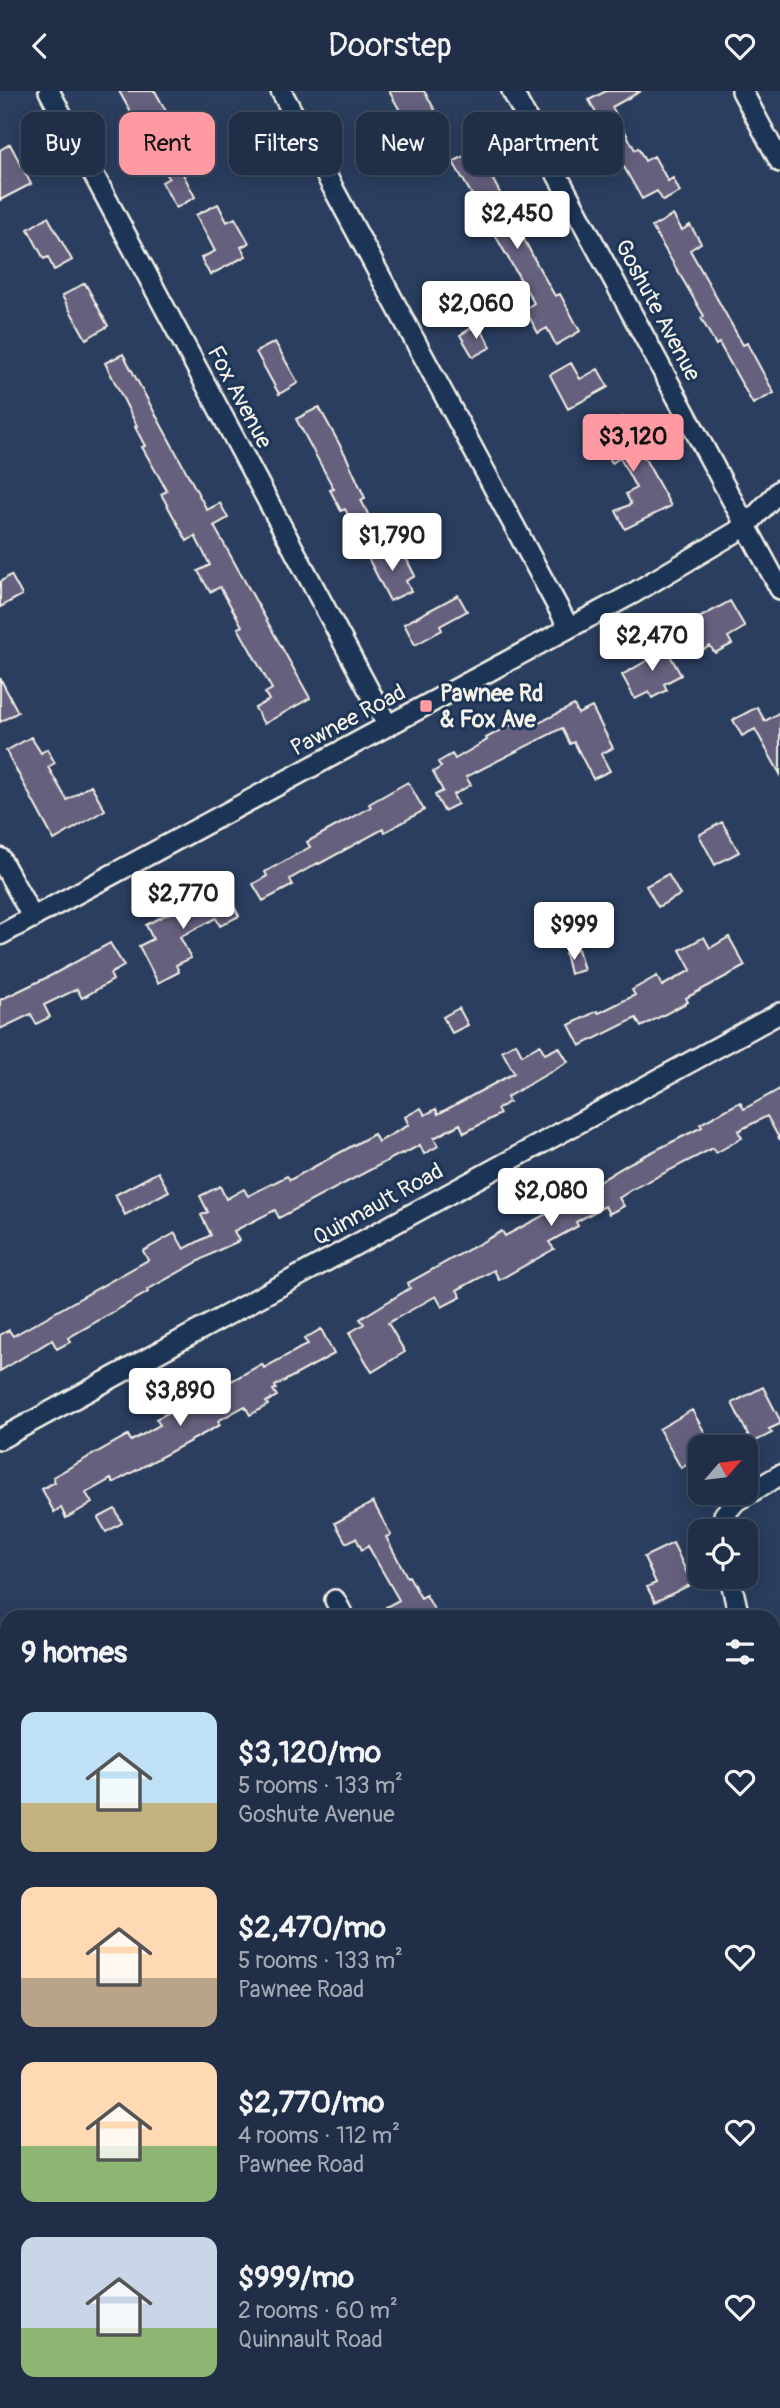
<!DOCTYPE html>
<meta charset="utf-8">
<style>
body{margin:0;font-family:Pangolin,sans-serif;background:#28364e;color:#f1f3f6;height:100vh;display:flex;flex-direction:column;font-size:26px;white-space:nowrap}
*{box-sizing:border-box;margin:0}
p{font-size:23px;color:#a2a8b4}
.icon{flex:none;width:38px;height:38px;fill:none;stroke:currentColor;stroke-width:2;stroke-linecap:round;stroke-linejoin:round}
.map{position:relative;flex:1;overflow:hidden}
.side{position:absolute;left:0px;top:1519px;width:780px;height:798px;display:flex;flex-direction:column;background:#202e47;border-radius:21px 21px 0 0;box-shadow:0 4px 18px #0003,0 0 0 2px #3d4a60}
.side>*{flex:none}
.banner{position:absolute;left:21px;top:21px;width:738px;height:63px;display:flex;gap:14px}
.needle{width:46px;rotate:62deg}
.controls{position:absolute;left:688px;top:1344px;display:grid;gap:14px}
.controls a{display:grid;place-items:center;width:70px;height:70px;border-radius:14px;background:#202e47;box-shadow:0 4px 18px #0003,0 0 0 2px #3d4a60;font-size:35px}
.price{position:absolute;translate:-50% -60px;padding:0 16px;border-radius:7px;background:#fff;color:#222;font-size:23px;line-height:46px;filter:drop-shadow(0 2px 4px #0008)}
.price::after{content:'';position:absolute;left:50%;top:42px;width:21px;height:16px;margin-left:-10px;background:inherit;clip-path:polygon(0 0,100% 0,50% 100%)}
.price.selected{background:#ff9aa2;color:#111}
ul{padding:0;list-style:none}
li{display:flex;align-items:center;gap:21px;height:175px;padding:0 21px}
li span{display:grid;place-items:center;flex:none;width:196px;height:140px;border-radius:14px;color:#555}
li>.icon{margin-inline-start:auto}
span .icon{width:84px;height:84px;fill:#fffc;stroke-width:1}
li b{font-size:30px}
h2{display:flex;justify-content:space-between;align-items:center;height:84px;padding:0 21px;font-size:30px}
.tag{padding:0 24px;border-radius:14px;background:#202e47;box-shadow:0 4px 18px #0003,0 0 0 2px #3d4a60;font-size:24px;line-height:63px}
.tag.selected{background:#ff9aa2;color:#111}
header{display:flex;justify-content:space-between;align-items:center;height:91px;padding:0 21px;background:#202e47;font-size:32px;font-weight:600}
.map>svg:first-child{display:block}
</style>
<header><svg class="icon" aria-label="back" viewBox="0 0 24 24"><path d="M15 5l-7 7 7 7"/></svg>Doorstep<svg class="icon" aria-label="heart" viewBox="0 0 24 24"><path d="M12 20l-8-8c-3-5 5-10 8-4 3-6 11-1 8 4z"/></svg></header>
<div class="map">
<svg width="780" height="2317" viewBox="0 0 780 2317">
<rect width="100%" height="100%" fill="#2b3e5f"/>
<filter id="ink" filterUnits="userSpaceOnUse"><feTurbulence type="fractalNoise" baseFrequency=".0143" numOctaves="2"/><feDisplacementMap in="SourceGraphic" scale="14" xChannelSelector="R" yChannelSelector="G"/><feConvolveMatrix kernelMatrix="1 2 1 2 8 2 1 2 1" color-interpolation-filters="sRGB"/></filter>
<g filter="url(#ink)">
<path fill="#65617e" stroke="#f4f1e8" stroke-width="2" d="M 119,0 L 155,0 L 172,31 L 163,36 L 187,79 L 182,81 L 195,106 L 176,117 L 162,91 L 169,87 L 146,46 L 141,48 L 133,33 L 136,31 Z
M 389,0 L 424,0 L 439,26 L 413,43 Z
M 606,0 L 641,0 L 612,16 L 635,59 L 638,57 L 645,70 L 654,65 L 668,90 L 673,87 L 680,101 L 663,110 L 657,100 L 642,108 L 611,53 L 607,55 L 592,26 L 597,24 L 589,9 Z
M 10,53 L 31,93 L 0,109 L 0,59 Z
M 477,58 L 538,175 L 555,205 L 560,203 L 580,240 L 556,254 L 547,237 L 538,242 L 525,218 L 534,212 L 453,71 Z
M 218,113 L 227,131 L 235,127 L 249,152 L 241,156 L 246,165 L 210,184 L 201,167 L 215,160 L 196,124 Z
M 673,124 L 682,139 L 690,134 L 701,152 L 690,159 L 743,254 L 747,252 L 774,302 L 753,313 L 719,252 L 716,254 L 701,227 L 704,225 L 652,136 Z
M 48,126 L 72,169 L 54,179 L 48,166 L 44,168 L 28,138 Z
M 85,192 L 108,235 L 86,248 L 62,205 Z
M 478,233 L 491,256 L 473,266 L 460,244 Z
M 275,251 L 298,292 L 279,303 L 256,261 Z
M 123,263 L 207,419 L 220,412 L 228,427 L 214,435 L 310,607 L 264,633 L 255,617 L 269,609 L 265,602 L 272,598 L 238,537 L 242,535 L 220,496 L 210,501 L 198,480 L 210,474 L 195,445 L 187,450 L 161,403 L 167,400 L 142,356 L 145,355 L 135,336 L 137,335 L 105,272 Z
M 571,272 L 580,288 L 598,278 L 608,296 L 568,318 L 550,284 Z
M 319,316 L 346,365 L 365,407 L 361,409 L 370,427 L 354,435 L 345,418 L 341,420 L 330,399 L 334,398 L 296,328 Z
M 622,326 L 671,415 L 625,438 L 616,420 L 631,413 L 626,403 L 636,397 L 620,367 L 612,372 L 596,341 Z
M 387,455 L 394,470 L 405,465 L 415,485 L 406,490 L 411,500 L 390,510 L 367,465 Z
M 11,484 L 22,504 L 0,516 L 0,491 Z
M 458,504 L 467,520 L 440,535 L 442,539 L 415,554 L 404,533 Z
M 730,510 L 745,536 L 728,546 L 732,553 L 715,562 L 710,555 L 701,560 L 686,534 Z
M 663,552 L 681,584 L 664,593 L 667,599 L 652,607 L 649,601 L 635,608 L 622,584 L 648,569 L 644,562 Z
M 0,587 L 18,621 L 0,631 Z
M 574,614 L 578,623 L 592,616 L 613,657 L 601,663 L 610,680 L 593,688 L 574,651 L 570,653 L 562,637 L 466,686 L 471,694 L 453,704 L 458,713 L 444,720 L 435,704 L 443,700 L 433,681 L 441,676 L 438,671 L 452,663 L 455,668 L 487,649 L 486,647 L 530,624 L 535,634 Z
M 757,616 L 765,630 L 780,621 L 780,683 L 755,638 L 742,645 L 733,629 Z
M 31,646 L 41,662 L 47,658 L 55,672 L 48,676 L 67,709 L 91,694 L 105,719 L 54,749 L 6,660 Z
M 408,691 L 424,719 L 385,741 L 383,738 L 319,773 L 318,772 L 290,788 L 293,794 L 263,810 L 253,793 L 267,785 L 265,781 L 310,756 L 307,751 L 371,716 L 369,713 Z
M 722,731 L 739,761 L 715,774 L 699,744 Z
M 668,783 L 680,804 L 658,816 L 646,795 Z
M 223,794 L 239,825 L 220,835 L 216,827 L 180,846 L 191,867 L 176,874 L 179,881 L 158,892 L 139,855 L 153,848 L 146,834 Z
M 704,846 L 710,857 L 729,846 L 745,875 L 686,907 L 688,911 L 641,936 L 636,927 L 580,955 L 569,934 L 597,920 L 599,922 L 635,904 L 632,899 L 657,885 L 662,895 L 691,879 L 680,859 Z
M 110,852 L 124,875 L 110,883 L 113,889 L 82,907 L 77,898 L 44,914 L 50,926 L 36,933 L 31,923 L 0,938 L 0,909 L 52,884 Z
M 578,858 L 584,879 L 570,883 L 565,862 Z
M 459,917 L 468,934 L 452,942 L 443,926 Z
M 516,952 L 522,964 L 540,954 L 545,963 L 559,956 L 568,971 L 507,1006 L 509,1011 L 497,1018 L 500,1023 L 464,1042 L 460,1033 L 434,1047 L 438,1055 L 424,1063 L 420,1054 L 403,1063 L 402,1062 L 279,1127 L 275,1119 L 234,1140 L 239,1150 L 219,1159 L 147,1199 L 148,1201 L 68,1247 L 70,1251 L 57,1258 L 52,1249 L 0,1280 L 0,1244 L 9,1239 L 13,1245 L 148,1169 L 143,1160 L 175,1142 L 184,1158 L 211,1144 L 201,1124 L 208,1121 L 200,1105 L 220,1095 L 226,1108 L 244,1098 L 248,1105 L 287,1085 L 290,1089 L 374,1043 L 378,1051 L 409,1034 L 405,1026 L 421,1017 L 425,1024 L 436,1018 L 438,1023 L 514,982 L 502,960 Z
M 780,998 L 780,1049 L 767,1025 L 738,1040 L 742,1047 L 716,1062 L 713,1057 L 633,1098 L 619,1107 L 624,1115 L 609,1123 L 605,1115 L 576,1131 L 578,1135 L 549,1151 L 554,1158 L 499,1189 L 494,1179 L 457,1199 L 461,1206 L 442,1216 L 436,1205 L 388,1232 L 405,1261 L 372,1281 L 349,1242 L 364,1233 L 360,1228 L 410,1197 L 408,1192 L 502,1140 L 505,1145 L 580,1105 L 579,1103 L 630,1072 L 702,1036 L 700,1033 L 740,1011 L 744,1018 Z
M 158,1081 L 169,1100 L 125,1124 L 115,1104 Z
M 321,1238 L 334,1263 L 275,1295 L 276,1298 L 273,1299 L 277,1305 L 266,1311 L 268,1314 L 250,1324 L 245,1315 L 218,1330 L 220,1334 L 113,1392 L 111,1388 L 86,1402 L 92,1412 L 66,1427 L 61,1417 L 54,1421 L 42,1398 L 55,1391 L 53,1386 L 128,1344 L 131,1350 L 160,1334 L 156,1328 L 187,1312 L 189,1317 L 221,1301 L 219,1297 L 262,1273 L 264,1277 L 308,1253 L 304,1248 Z
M 763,1296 L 780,1329 L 780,1333 L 769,1338 L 772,1342 L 752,1352 L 732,1312 Z
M 692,1319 L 713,1356 L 700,1356 L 700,1367 L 681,1377 L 659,1338 Z
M 373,1411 L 391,1444 L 386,1446 L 407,1486 L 409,1485 L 421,1507 L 426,1504 L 438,1526 L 392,1526 L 386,1516 L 399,1509 L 368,1455 L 362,1459 L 356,1447 L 346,1452 L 335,1432 Z
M 115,1418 L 122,1432 L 106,1441 L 98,1427 Z
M 673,1452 L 692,1493 L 655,1511 L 647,1496 L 656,1492 L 644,1466 Z"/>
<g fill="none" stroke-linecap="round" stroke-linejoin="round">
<g stroke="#f4f1e8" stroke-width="24">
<path id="minor" d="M 49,0 L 388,635
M 281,0 L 569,537
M 512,0 L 780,498
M 742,0 L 780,71
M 0,767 L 33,827
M 0,844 L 632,503 L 746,435 L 780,399
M 0,1348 L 780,922
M 723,1440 L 724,1424 L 736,1410 L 780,1384
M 730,1486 L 739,1526
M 335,1509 L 344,1526
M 774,1634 L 780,1646
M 774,1892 L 780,1887
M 0,1901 L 7,1897
M 84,2310 L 87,2317
M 767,2310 L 771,2317
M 328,2317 L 341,2310"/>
</g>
<use href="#minor" stroke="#1d3557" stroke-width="19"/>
</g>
</g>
<rect fill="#ff9aa2" stroke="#1d3557" stroke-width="2.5" x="419" y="608" width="14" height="14" rx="3.5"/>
<g text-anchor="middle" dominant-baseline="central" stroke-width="6" stroke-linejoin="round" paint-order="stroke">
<g font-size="23" fill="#f4f1e8" stroke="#1d3557">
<text transform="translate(658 219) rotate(62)">Goshute Avenue</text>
<text transform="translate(240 306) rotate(62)">Fox Avenue</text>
<text transform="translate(348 629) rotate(-28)">Pawnee Road</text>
<text transform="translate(378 1113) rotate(-29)">Quinnault Road</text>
</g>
<g font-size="23" font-weight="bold" fill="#f4f1e8" stroke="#1d3557" text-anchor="start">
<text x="440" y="602">Pawnee Rd<tspan x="440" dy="26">&amp; Fox Ave</tspan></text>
</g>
</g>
</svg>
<div class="controls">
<a><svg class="needle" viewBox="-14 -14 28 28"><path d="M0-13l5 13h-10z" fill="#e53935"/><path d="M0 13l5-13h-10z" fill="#a2a8b4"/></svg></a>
<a><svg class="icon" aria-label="locate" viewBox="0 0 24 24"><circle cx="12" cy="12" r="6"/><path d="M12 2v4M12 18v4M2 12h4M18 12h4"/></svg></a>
</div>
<b class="price" style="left:517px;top:160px">$2,450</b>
<b class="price" style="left:476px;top:250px">$2,060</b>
<b class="price selected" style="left:633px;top:383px">$3,120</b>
<b class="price" style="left:392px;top:482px">$1,790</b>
<b class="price" style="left:652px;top:582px">$2,470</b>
<b class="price" style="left:183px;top:840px">$2,770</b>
<b class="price" style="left:574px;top:871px">$999</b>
<b class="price" style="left:551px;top:1137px">$2,080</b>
<b class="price" style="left:180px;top:1337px">$3,890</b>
<div class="banner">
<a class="tag">Buy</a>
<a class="tag selected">Rent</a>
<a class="tag">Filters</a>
<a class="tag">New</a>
<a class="tag">Apartment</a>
</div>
<section class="side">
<h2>9 homes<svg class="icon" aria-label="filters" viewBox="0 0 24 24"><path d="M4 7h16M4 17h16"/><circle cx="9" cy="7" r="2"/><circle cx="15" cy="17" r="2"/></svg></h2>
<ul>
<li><span style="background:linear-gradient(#bfe0f5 65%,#c2b280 0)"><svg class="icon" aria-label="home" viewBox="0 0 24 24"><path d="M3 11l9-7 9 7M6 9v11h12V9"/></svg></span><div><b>$3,120/mo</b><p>5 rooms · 133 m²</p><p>Goshute Avenue</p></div><svg class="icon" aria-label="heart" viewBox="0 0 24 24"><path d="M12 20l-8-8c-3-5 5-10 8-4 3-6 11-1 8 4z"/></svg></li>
<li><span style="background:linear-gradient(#ffd9b3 65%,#b9a48a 0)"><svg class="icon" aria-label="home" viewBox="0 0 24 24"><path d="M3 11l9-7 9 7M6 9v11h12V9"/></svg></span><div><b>$2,470/mo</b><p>5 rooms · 133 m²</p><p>Pawnee Road</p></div><svg class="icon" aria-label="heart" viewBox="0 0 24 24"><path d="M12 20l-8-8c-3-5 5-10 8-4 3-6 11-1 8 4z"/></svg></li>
<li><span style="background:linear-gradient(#ffd9b3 60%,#8fb573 0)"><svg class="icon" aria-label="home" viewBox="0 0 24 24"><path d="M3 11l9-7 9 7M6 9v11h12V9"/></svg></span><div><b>$2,770/mo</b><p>4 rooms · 112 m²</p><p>Pawnee Road</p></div><svg class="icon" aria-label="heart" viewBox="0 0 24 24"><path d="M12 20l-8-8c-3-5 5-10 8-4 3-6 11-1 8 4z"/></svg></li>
<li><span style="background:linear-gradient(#c9d6e8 65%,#8fb573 0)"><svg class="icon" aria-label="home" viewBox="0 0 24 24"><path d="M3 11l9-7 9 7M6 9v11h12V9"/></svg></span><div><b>$999/mo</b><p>2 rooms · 60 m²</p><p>Quinnault Road</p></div><svg class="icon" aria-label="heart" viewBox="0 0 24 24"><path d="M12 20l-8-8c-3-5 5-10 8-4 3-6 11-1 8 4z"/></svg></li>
</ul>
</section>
</div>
